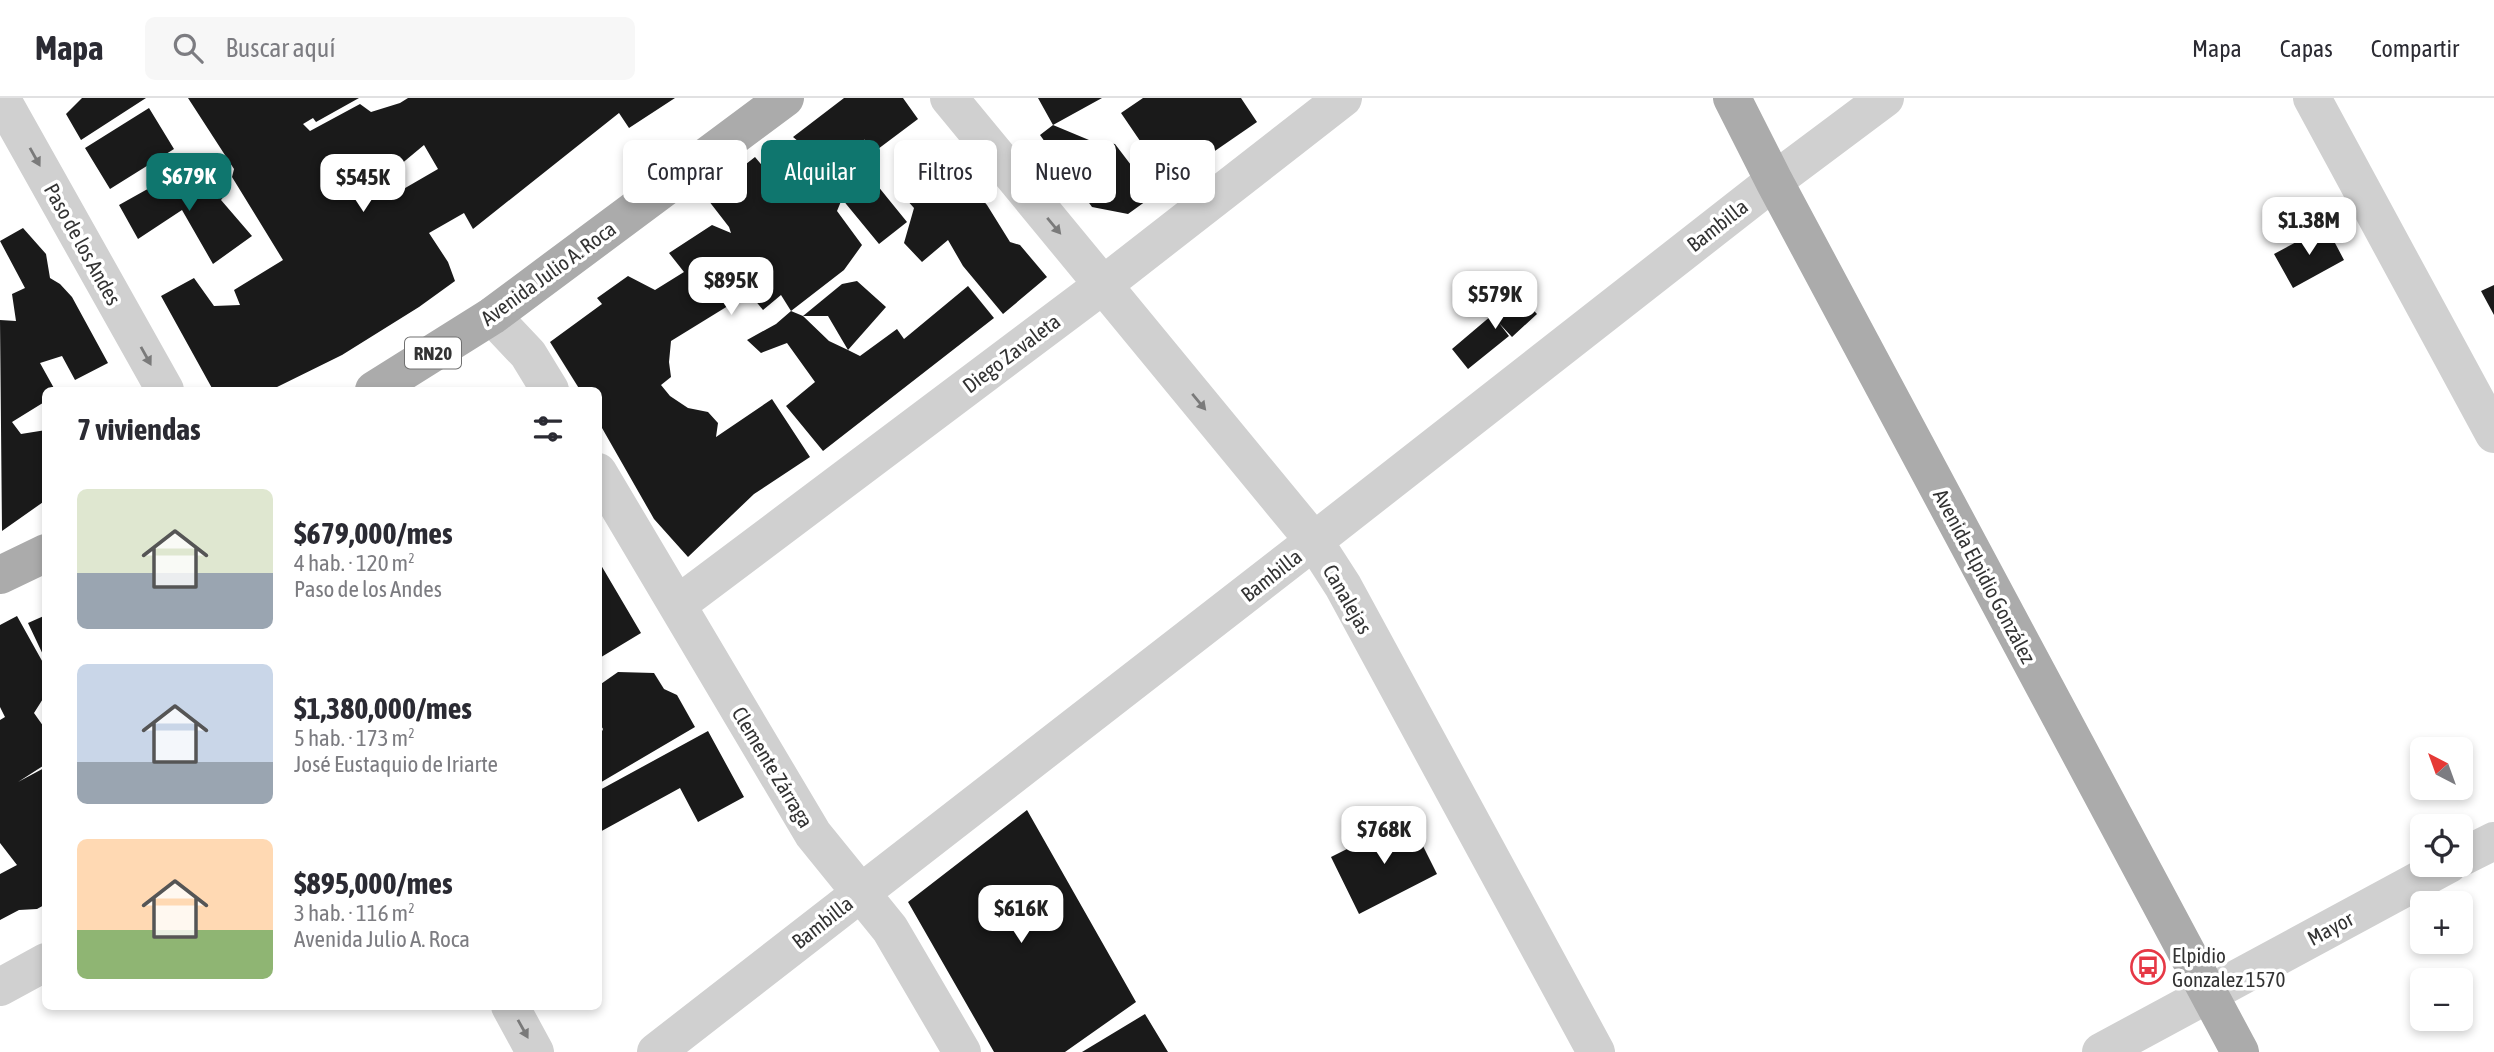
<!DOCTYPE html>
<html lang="es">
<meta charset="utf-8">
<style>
body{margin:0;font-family:"Asap Condensed",sans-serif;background:#f7f7f7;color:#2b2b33;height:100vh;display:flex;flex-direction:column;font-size:26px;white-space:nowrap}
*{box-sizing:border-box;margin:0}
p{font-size:23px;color:#7c7c81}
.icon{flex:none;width:38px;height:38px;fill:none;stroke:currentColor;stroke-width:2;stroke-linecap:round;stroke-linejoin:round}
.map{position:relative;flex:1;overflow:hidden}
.drawer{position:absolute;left:42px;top:289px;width:560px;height:623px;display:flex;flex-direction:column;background:#fff;border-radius:10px;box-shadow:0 4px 10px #0003}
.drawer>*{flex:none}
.hud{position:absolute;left:623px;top:42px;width:665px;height:63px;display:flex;gap:14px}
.needle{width:46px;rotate:319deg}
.controls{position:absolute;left:2410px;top:639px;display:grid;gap:14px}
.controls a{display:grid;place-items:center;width:63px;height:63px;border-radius:10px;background:#fff;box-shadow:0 4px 10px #0003;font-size:35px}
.price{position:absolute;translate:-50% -60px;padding:0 16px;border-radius:14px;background:#fff;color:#222;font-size:23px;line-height:46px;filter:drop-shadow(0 2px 4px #0008)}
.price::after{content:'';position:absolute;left:50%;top:42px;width:21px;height:16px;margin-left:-10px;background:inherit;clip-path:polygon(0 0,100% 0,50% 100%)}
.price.on{background:#0f766e;color:#fff}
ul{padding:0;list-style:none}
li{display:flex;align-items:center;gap:21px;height:175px;padding:0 35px}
li span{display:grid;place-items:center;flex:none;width:196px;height:140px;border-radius:10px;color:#555}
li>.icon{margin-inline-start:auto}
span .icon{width:84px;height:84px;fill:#fffc;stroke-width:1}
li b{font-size:30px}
h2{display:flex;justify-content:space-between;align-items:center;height:84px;padding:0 35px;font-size:30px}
.tag{padding:0 24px;border-radius:10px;background:#fff;box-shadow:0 4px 10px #0003;font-size:24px;line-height:63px}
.tag.on{background:#0f766e;color:#fff}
header{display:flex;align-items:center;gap:42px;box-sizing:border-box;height:98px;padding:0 35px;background:#fff;border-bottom:2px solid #e1e1e2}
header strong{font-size:33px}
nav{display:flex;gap:38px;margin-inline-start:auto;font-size:24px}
.search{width:490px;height:63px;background:#f7f7f7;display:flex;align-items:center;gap:18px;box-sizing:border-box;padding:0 24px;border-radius:10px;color:#7c7c81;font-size:26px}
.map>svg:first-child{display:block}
</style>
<header>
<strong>Mapa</strong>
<div class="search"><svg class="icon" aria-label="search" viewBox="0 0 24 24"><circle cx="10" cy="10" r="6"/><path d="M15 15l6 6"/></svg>Buscar aquí</div>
<nav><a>Mapa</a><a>Capas</a><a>Compartir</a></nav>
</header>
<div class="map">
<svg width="2494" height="954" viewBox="0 0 2494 954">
<rect width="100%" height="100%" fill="#fff"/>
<path fill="#1a1a1a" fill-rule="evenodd" d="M 82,0 L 146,0 L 81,42 L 66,16 Z
M 188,0 L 359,0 L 316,24 L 313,20 L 303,26 L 310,33 L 360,6 L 371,14 L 400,5 L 408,0 L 675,0 L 629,30 L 619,15 L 473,131 L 464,115 L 429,135 L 448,164 L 455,183 L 419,209 L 342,257 L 271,292 L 213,292 L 161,198 L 194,180 L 214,208 L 240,207 L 234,192 L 283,162 L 232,79 L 234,71 ZM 424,47 L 438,71 L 400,93 L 388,77 Z
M 844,0 L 903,0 L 918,21 L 870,57 L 864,41 L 864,71 L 907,124 L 879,146 L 842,101 L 837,113 L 862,147 L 844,172 L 791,213 L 781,197 L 763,212 L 749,195 L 671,243 L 669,264 L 671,279 L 661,287 L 670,298 L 688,310 L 708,314 L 718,325 L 716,339 L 772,301 L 810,359 L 754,396 L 688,459 L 654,421 L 598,323 L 598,292 L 580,292 L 550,244 L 602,206 L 597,200 L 628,178 L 655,192 L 684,174 L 669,155 L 712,127 L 731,135 L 729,129 L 705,98 L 755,59 L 765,71 L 799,44 L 793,39 Z
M 1038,0 L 1102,0 L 1053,27 Z
M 1143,0 L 1241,0 L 1257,24 L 1209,57 L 1162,85 L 1153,98 L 1128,116 L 1092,109 L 1040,37 L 1053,27 L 1089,42 L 1115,46 L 1134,71 L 1151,59 L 1121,15 Z
M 149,10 L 174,51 L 110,91 L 85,50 Z
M 940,53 L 987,107 L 1010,144 L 1020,147 L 1047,179 L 1003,216 L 963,168 L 948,142 L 922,164 L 904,145 L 914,110 L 897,91 Z
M 178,74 L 197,92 L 217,78 L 227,95 L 221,102 L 252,138 L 213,166 L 182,112 L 138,141 L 119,107 Z
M 2326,128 L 2344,162 L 2293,190 L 2274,156 Z
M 23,130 L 46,156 L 50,180 L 60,186 L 72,199 L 108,265 L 75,282 L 62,258 L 40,265 L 55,292 L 46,292 L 46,303 L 12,324 L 21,336 L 46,332 L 46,402 L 2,433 L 0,222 L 16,223 L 12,196 L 25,190 L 0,143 Z
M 857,183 L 886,209 L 848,252 L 860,258 L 897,231 L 904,241 L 968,188 L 994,220 L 823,353 L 786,308 L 815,284 L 787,245 L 761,255 L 747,242 L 776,226 L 791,213 L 803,218 L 829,243 L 848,252 L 828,218 L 803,218 L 842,186 Z
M 2494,187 L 2494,217 L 2481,193 Z
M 1518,195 L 1537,216 L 1512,239 L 1499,225 L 1509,238 L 1468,271 L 1452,251 Z
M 598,462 L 641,535 L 598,561 Z
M 46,517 L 46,563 L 28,525 Z
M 17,518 L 46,570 L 46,596 L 34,615 L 46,632 L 46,666 L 18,684 L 46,669 L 46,806 L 37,811 L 19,812 L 0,822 L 0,776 L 17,767 L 0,745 L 0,622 L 5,619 L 0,609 L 0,527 Z
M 618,574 L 654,575 L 664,591 L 677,597 L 695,629 L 598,686 L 598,642 L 603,631 L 598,623 L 598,588 Z
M 708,633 L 744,699 L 698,724 L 680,690 L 598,735 L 598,693 Z
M 1027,712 L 1136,904 L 1065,954 L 994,954 L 908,804 Z
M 1409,720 L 1437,776 L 1359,816 L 1331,759 Z
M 1145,916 L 1168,954 L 1082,954 Z"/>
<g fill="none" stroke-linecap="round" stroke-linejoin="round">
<path stroke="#d0d0d0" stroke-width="38" d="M 1,0 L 165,292
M 949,0 L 1314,443 L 1343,488 L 1596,954
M 2312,0 L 2494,336
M 492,218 L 528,256 L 550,292
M 598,374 L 813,736 L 890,831 L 962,954
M 677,507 L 1103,187 L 1343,0
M 2460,760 L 2494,743
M 0,889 L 46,864
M 510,908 L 535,954
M 656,954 L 1314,443 L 1774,83 L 1885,0
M 2101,954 L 2449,766"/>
<path stroke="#ababab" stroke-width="38" d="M 1732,0 L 1774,83 L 2240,954
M 374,292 L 492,218 L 785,0
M 0,477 L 46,455"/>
</g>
<defs><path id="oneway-solid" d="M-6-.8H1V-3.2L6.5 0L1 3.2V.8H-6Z" transform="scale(1.75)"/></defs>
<g fill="#7a7a7a">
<use href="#oneway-solid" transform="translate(35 59) rotate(61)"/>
<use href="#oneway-solid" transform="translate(1054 128) rotate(50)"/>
<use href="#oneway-solid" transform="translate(146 258) rotate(61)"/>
<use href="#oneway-solid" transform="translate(1199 304) rotate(50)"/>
<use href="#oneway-solid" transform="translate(523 931) rotate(61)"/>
</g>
<defs>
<g id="bus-ring" transform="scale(1.75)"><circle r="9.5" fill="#fff" stroke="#e63946" stroke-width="1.5"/><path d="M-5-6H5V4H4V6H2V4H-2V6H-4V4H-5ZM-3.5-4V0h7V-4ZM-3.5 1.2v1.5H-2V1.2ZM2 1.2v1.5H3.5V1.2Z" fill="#e63946"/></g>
</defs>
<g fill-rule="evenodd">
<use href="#bus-ring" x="2148" y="869"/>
</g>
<g text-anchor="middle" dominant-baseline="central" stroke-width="7" stroke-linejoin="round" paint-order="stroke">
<rect fill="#fff" stroke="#707070" stroke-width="2" x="405" y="239.5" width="56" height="31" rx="5"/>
<g font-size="19" font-weight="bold" fill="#333">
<text x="433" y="255">RN20</text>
</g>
<g font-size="21" fill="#333" stroke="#fff">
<text transform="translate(1717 127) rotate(-38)">Bambilla</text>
<text transform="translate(83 146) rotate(61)">Paso de los Andes</text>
<text transform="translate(548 175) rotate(-36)">Avenida Julio A. Roca</text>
<text transform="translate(1011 255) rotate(-37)">Diego Zavaleta</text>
<text transform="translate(1271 477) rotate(-38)">Bambilla</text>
<text transform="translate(1985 478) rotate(62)">Avenida Elpidio González</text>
<text transform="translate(1348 501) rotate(60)">Canalejas</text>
<text transform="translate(773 669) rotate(59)">Clemente Zárraga</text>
<text transform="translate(822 824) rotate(-38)">Bambilla</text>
<text transform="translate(2330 830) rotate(-28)">Mayor</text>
</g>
<g font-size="21" fill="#333" stroke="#fff" text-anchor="start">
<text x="2172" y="857">Elpidio<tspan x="2172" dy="24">Gonzalez 1570</tspan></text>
</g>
</g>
</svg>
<div class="controls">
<a><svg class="needle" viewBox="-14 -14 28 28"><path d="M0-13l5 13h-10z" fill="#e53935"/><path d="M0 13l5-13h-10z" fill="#7c7c81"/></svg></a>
<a><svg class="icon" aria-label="locate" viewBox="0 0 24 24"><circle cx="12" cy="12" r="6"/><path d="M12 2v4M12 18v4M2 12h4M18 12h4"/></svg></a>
<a>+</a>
<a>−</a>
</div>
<b class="price on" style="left:189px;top:115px">$679K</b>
<b class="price" style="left:363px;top:116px">$545K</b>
<b class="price" style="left:2309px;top:159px">$1.38M</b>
<b class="price" style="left:731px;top:219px">$895K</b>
<b class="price" style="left:1495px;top:233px">$579K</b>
<b class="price" style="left:1384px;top:768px">$768K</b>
<b class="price" style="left:1021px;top:847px">$616K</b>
<div class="hud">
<a class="tag">Comprar</a>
<a class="tag on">Alquilar</a>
<a class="tag">Filtros</a>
<a class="tag">Nuevo</a>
<a class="tag">Piso</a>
</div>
<section class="drawer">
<h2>7 viviendas<svg class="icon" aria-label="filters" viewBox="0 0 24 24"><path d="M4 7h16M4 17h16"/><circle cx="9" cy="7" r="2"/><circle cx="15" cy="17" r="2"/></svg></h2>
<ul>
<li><span style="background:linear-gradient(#dfe7d0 60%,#9aa5b1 0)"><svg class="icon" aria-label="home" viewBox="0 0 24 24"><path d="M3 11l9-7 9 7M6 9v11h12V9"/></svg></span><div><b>$679,000/mes</b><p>4 hab. · 120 m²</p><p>Paso de los Andes</p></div></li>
<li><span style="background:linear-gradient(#c9d6e8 70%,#9aa5b1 0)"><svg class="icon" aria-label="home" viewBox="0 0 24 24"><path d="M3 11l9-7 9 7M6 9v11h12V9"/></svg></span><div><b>$1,380,000/mes</b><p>5 hab. · 173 m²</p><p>José Eustaquio de Iriarte</p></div></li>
<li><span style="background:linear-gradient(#ffd9b3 65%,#8fb573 0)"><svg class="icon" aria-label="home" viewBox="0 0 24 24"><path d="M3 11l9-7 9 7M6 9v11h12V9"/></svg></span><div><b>$895,000/mes</b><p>3 hab. · 116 m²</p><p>Avenida Julio A. Roca</p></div></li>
</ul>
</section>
</div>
